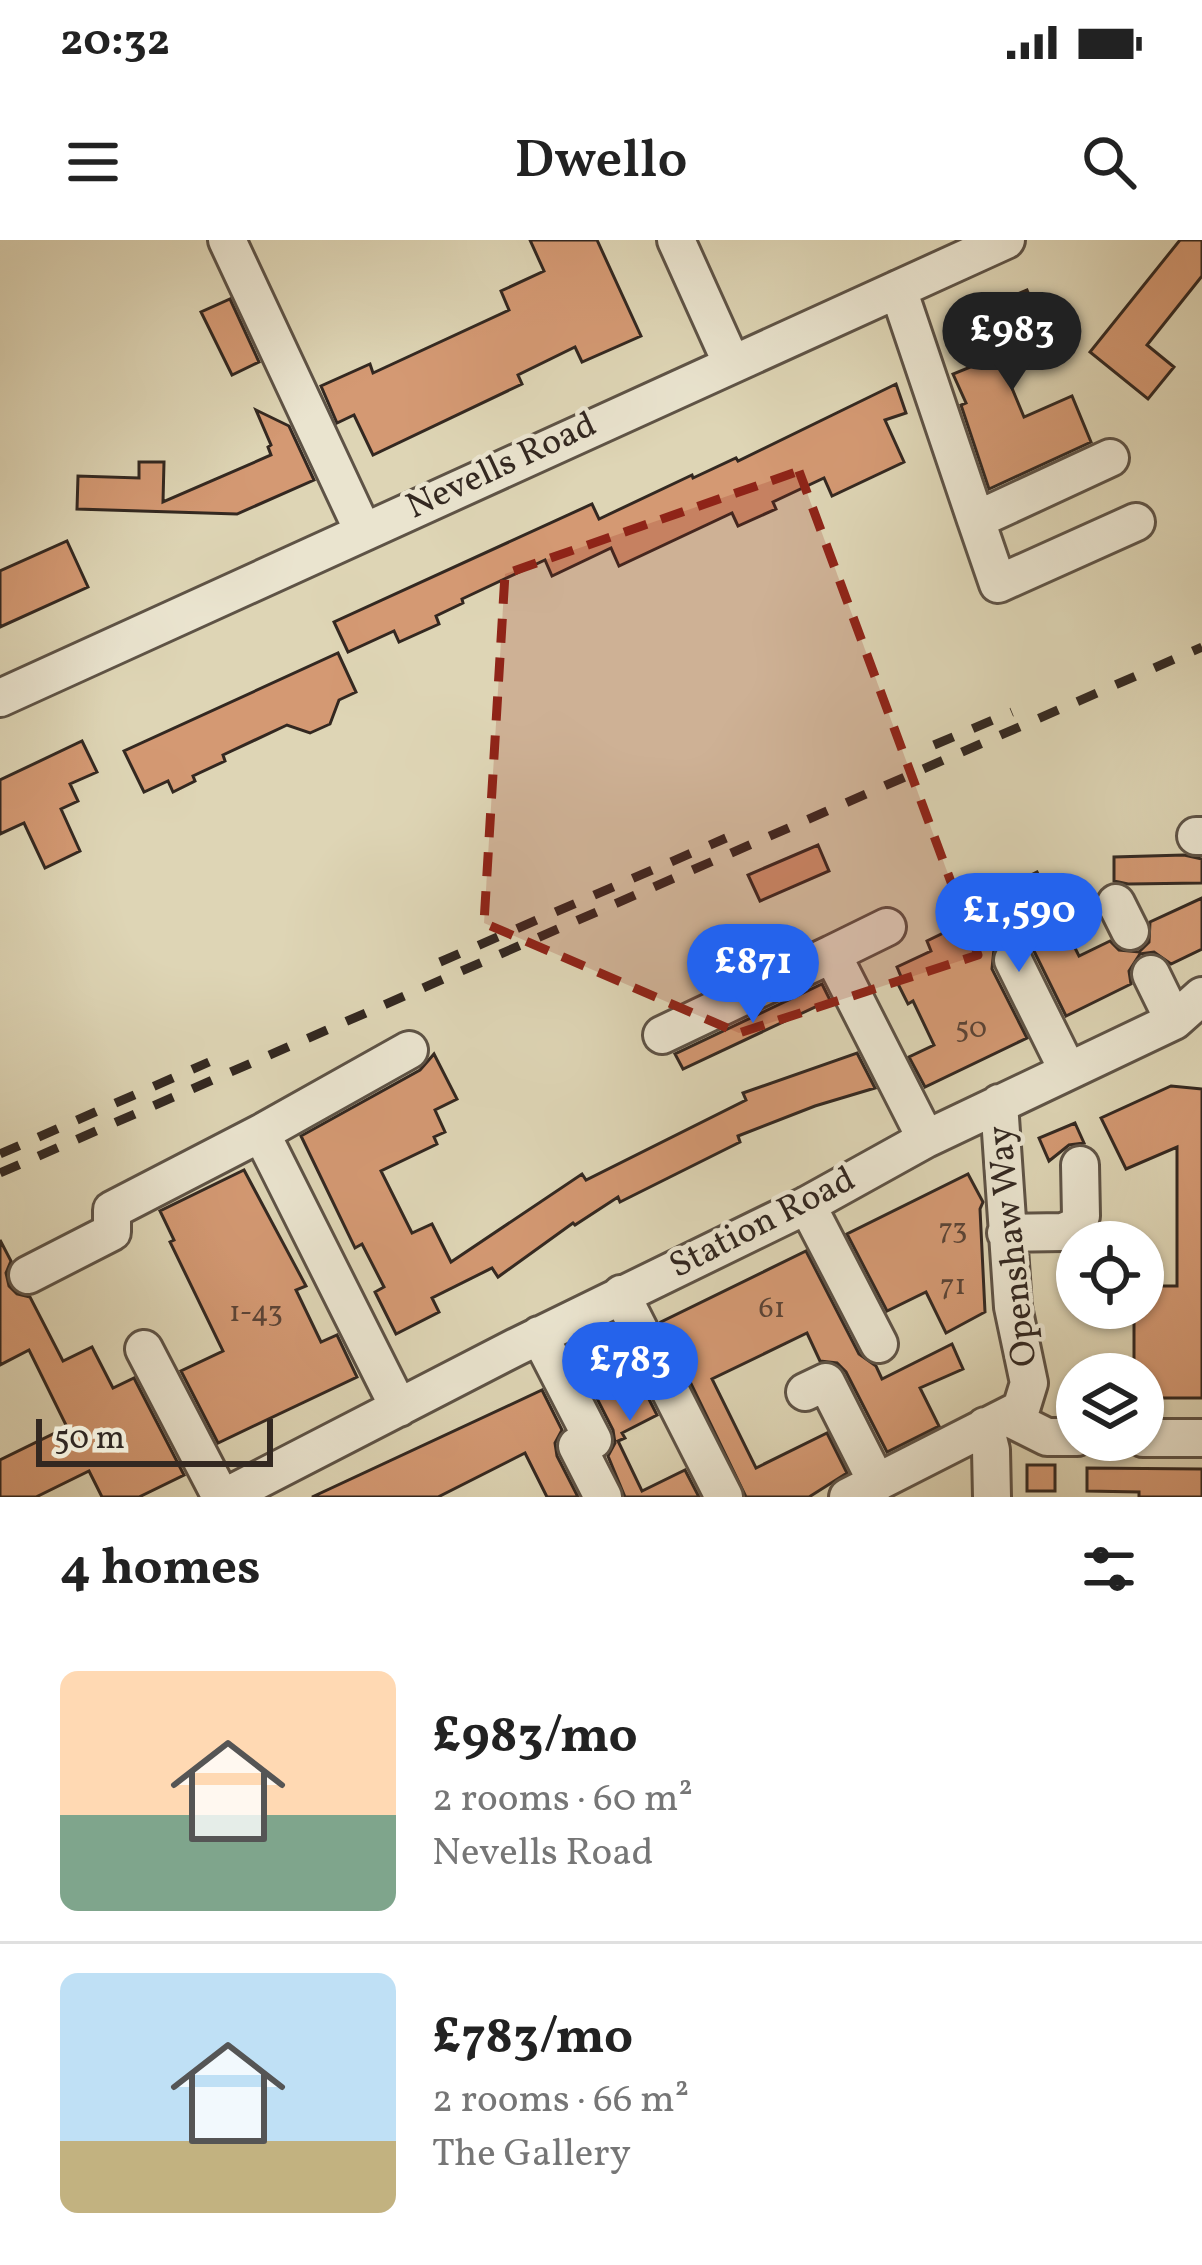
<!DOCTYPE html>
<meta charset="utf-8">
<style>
body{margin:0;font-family:Vollkorn,serif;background:#f6f6f6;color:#222;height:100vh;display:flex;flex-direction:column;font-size:45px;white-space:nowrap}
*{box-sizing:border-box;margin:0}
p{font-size:39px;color:#767676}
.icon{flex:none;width:66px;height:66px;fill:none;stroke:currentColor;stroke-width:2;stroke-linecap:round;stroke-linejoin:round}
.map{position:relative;height:1257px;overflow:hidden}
.drawer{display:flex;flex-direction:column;background:#fff;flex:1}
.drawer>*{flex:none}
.tools{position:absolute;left:1056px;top:981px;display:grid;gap:24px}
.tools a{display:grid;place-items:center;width:108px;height:108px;border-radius:50%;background:#fff;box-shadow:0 3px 9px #0004;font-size:60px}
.scale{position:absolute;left:36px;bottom:30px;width:237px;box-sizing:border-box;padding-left:12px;border:6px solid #332821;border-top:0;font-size:33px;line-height:42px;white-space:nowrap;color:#332821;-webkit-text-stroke:9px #eae4cf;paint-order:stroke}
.price{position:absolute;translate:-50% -102px;padding:0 27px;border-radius:42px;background:#2563eb;color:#fff;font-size:39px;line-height:78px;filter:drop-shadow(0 3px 6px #0008)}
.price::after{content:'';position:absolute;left:50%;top:72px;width:36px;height:27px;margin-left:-18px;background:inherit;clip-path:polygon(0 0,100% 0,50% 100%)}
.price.current{background:#222;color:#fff}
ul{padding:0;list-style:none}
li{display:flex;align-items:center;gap:36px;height:300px;padding:0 60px}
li+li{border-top:3px solid #e0e0e0}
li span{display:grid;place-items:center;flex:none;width:336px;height:240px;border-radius:18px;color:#555}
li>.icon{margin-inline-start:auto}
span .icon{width:144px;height:144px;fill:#fffc;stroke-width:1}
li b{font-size:51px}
h2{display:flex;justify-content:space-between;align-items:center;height:144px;padding:0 60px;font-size:51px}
.status{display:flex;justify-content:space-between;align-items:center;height:84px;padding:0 60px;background:#fff;direction:ltr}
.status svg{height:33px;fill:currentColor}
header{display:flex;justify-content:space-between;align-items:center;height:156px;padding:0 60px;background:#fff;font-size:54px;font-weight:600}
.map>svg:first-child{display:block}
</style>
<div class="status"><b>20:32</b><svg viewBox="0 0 49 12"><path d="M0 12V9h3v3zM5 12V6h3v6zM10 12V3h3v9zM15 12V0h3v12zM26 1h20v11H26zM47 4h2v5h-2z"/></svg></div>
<header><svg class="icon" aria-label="menu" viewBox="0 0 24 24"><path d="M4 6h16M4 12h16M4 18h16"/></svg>Dwello<svg class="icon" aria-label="search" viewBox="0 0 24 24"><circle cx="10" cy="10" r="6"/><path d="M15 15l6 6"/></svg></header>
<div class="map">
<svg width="1202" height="1257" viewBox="0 0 1202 1257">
<rect width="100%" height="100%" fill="#ded5b5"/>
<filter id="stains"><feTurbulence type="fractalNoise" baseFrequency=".00167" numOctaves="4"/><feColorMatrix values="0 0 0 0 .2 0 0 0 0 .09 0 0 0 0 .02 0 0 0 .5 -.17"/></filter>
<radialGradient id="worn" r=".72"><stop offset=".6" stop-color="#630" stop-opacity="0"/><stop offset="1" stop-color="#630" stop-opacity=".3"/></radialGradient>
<path fill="#d49973" stroke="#332821" stroke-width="3" d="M 530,0 L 597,0 L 641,96 L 582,122 L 575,107 L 518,135 L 522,144 L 373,215 L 354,175 L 337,183 L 321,146 L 370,124 L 373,133 L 509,70 L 501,51 L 544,31 Z
M 1180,0 L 1202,0 L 1202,36 L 1147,105 L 1174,127 L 1148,159 L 1090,112 Z
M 1027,50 L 1052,108 L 1004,129 L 1024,177 L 1072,156 L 1091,202 L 989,249 L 961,165 L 966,163 L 953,134 L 978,124 L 959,79 Z
M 230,59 L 259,122 L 232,135 L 201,72 Z
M 896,144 L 906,173 L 885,180 L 904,222 L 832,256 L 824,238 L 773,262 L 776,269 L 738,286 L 732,273 L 619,326 L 611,308 L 552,336 L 545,320 L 462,359 L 463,363 L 436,376 L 439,384 L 399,402 L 394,391 L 348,412 L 334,382 L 592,264 L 599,279 L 692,235 L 693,238 L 736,218 L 738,221 Z
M 256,170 L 289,186 L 314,240 L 237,274 L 77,269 L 78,236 L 139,238 L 139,222 L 164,222 L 163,262 L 271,215 L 268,207 L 271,205 Z
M 67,301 L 88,347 L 0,387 L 0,331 Z
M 338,413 L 356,452 L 339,460 L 330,484 L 310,493 L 287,485 L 223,515 L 225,521 L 193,536 L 195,541 L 173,552 L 168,541 L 144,552 L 124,511 Z
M 82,501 L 97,532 L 70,544 L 78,561 L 61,569 L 80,611 L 45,628 L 24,583 L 0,594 L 0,540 Z
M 818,605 L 829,631 L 760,661 L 748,635 Z
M 1184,615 L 1202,619 L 1202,643 L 1128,644 L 1114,641 L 1114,617 Z
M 1037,632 L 1079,716 L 1110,701 L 1119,710 L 1139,712 L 1149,702 L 1150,682 L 1202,658 L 1202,709 L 1171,724 L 1154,712 L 1140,714 L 1129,731 L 1131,744 L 1066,776 L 1033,709 L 1024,701 L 1004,699 L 994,709 L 992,729 L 1027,798 L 925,847 L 909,817 L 934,805 L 913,761 L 908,764 L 897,742 L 902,739 L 897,727 L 931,711 L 927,701 L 1011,660 L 1005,648 Z
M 822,744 L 830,760 L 683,829 L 675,814 Z
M 857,813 L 875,848 L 815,866 L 738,896 L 740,902 L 620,962 L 618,957 L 575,985 L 573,983 L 498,1037 L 492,1028 L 432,1058 L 439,1072 L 396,1094 L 375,1052 L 384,1047 L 362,1004 L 355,1008 L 301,896 L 420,830 L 434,814 L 457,859 L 435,870 L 445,892 L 434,897 L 437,904 L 381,931 L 412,993 L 432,984 L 451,1022 L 582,934 L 586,940 L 746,860 L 743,853 Z
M 1171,846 L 1202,849 L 1202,1158 L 1143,1158 L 1143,1134 L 1134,1134 L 1134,1068 L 1143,1068 L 1143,1046 L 1177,1046 L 1177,907 L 1126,929 L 1101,878 Z
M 1075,883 L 1084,903 L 1069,905 L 1049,921 L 1039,898 Z
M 244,930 L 306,1046 L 296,1050 L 321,1102 L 337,1095 L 357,1137 L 218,1203 L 181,1131 L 223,1111 L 170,1002 L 174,1000 L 160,971 Z
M 968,934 L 983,962 L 980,969 L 985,1072 L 946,1093 L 926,1052 L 887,1071 L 847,994 Z
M 0,1000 L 11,1021 L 6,1033 L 9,1046 L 17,1054 L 30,1057 L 63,1121 L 92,1107 L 113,1148 L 134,1138 L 184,1235 L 139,1257 L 102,1257 L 89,1231 L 36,1257 L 0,1257 L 0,1220 L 67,1187 L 29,1110 L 0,1125 Z
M 806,1011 L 859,1114 L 876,1126 L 882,1139 L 952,1104 L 963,1129 L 920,1148 L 939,1186 L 887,1212 L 846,1132 L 837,1123 L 820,1121 L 807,1093 L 712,1139 L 756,1228 L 827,1193 L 847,1233 L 809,1257 L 746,1257 L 661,1082 Z
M 624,1110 L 657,1175 L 622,1193 L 625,1198 L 618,1201 L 642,1251 L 685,1230 L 699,1257 L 625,1257 L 608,1216 L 615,1203 L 613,1190 L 583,1131 Z
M 542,1150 L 562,1190 L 555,1203 L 557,1216 L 578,1257 L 547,1257 L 525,1213 L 438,1257 L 312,1257 Z
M 1027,1225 L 1055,1225 L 1055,1251 L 1027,1251 Z
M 1087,1228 L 1202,1229 L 1202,1257 L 1139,1257 L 1139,1252 L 1087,1251 Z"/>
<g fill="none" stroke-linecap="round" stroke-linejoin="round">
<g stroke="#5e5346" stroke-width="42">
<path id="minor" d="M 227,0 L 363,291
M 676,0 L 731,122
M 898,49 L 976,280 L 1110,218
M 976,280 L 998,344 L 1136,282
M 0,458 L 1006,0
M 1196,596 L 1202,596
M 1116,663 L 1130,691
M 832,714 L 887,687
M 1013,720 L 1068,831
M 1151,734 L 1174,781
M 662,795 L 832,714 L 926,899
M 807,965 L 879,1104
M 1006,993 L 1063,992 L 1077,986 L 1081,976 L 1080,925
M 28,1035 L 112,992 L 112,970 L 261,893
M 621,1054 L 724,1257
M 539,1095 L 593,1200 L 577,1206 L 603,1257
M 144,1109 L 221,1257
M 805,1152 L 826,1142 L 877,1243
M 399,1168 L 261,893 L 409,810
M 1007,1177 L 1047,1197 L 1077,1197
M 985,1186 L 991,1210 L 992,1257
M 1143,1198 L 1202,1198
M 225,1257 L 516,1107 L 807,965 L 926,899 L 1174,781 L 1202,756
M 848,1257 L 1021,1169 L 1029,1143 L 1013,1067 L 999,863"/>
</g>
<use href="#minor" stroke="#eae4cf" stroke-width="36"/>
<path stroke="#332821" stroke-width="9" stroke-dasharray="21 21" stroke-linecap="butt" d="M 934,505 L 1012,472
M 440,722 L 726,598
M 0,914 L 209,822
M 0,933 L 1202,407"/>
</g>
<path fill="#8f2418" fill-opacity="0.2" stroke="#8f2418" stroke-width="9" stroke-dasharray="24 15" stroke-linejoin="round" d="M 799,231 L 978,715 L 739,793 L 484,683 L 505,334 Z"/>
<g text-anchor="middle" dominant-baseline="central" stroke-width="9" stroke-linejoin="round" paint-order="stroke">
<g font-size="30" fill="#5b4436">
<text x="971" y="789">50</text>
<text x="953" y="990">73</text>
<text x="953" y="1046">71</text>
<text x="772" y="1069">61</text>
<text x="256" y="1073">1-43</text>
</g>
<g font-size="36" fill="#332821" stroke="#eae4cf">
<text transform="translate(502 227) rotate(-25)">Nevells Road</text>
<text transform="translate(763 984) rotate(-27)">Station Road</text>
<text transform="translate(1014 1006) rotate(-96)">Openshaw Way</text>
</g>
</g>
<rect width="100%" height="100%" filter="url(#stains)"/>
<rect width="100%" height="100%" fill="url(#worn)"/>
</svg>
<div class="tools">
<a><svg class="icon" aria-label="locate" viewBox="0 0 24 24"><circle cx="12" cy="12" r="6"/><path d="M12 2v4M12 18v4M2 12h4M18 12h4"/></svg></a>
<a><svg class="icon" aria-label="layers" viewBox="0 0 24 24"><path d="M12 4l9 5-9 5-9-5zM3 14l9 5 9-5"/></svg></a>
</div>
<div class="scale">50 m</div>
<b class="price current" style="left:1012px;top:154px">£983</b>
<b class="price" style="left:1019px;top:735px">£1,590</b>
<b class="price" style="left:753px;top:786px">£871</b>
<b class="price" style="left:630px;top:1184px">£783</b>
</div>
<section class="drawer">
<h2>4 homes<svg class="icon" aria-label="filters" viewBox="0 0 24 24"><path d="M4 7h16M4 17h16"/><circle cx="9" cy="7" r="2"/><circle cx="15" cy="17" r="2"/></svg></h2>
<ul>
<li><span style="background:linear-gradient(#ffd9b3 60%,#7fa58c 0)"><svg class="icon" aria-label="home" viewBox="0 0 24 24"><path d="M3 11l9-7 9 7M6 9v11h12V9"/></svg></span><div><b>£983/mo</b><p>2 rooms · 60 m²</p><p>Nevells Road</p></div></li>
<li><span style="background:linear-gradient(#bfe0f5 70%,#c2b280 0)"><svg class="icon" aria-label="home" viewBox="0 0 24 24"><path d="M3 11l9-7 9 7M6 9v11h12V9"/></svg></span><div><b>£783/mo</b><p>2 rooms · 66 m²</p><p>The Gallery</p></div></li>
</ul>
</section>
